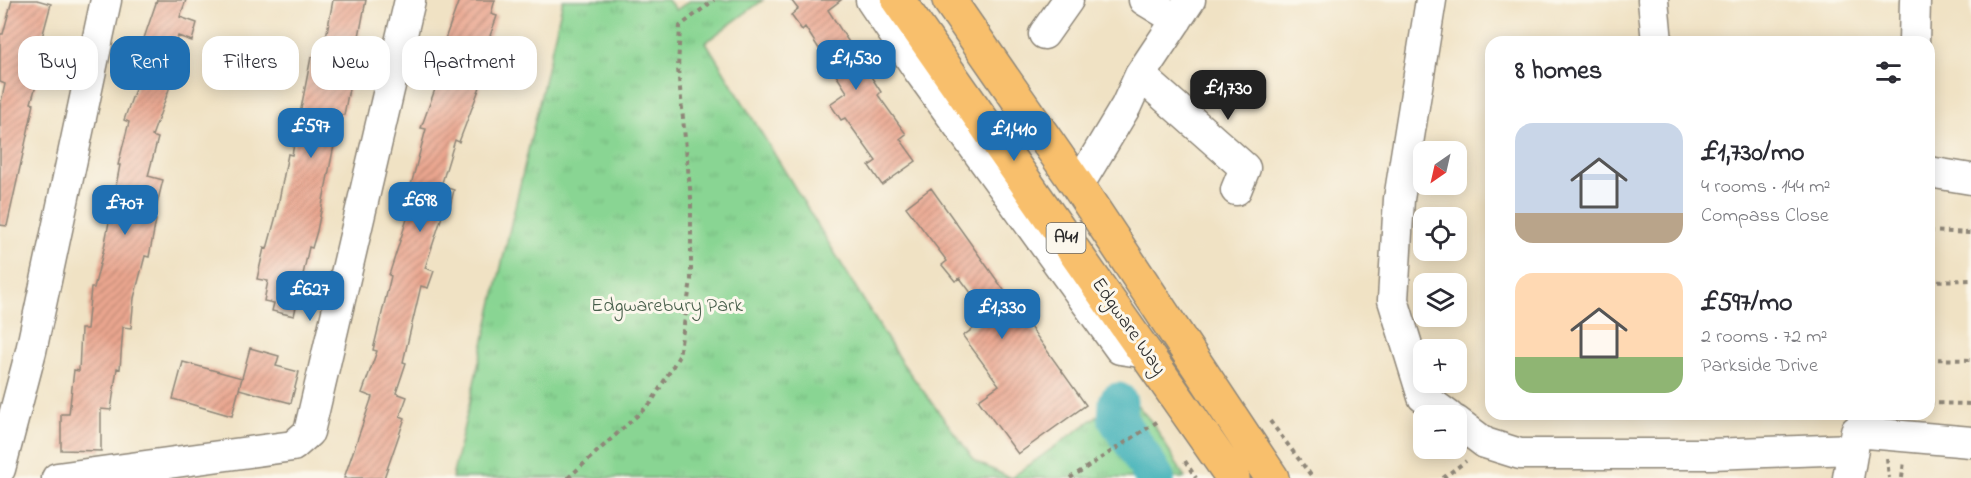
<!DOCTYPE html>
<meta charset="utf-8">
<style>
body{margin:0;font-family:"Indie Flower",sans-serif;background:#f2f2f3;color:#2b2b33;height:100vh;display:flex;flex-direction:column;font-size:22px;white-space:nowrap}
*{box-sizing:border-box;margin:0}
p{font-size:20px;color:#7c7c81}
.icon{flex:none;width:33px;height:33px;fill:none;stroke:currentColor;stroke-width:2;stroke-linecap:round;stroke-linejoin:round}
.map{position:relative;flex:1;overflow:hidden}
.side{position:absolute;left:1485px;top:36px;width:450px;height:384px;display:flex;flex-direction:column;background:#fff;border-radius:18px;box-shadow:0 3px 15px #0003}
.side>*{flex:none}
.top-card{position:absolute;left:18px;top:36px;width:570px;height:54px;display:flex;gap:12px}
.needle{width:39px;rotate:214deg}
.controls{position:absolute;left:1413px;top:141px;display:grid;gap:12px}
.controls a{display:grid;place-items:center;width:54px;height:54px;border-radius:12px;background:#fff;box-shadow:0 3px 15px #0003;font-size:30px}
.price{position:absolute;translate:-50% -51px;padding:0 14px;border-radius:12px;background:#1f6fb2;color:#fff;font-size:20px;line-height:39px;filter:drop-shadow(0 2px 3px #0008)}
.price::after{content:'';position:absolute;left:50%;top:36px;width:18px;height:14px;margin-left:-9px;background:inherit;clip-path:polygon(0 0,100% 0,50% 100%)}
.price.on{background:#222;color:#fff}
ul{padding:0;list-style:none}
li{display:flex;align-items:center;gap:18px;height:150px;padding:0 30px}
li span{display:grid;place-items:center;flex:none;width:168px;height:120px;border-radius:18px;color:#555}
li>.icon{margin-inline-start:auto}
span .icon{width:72px;height:72px;fill:#fffc;stroke-width:1}
li b{font-size:26px}
h2{display:flex;justify-content:space-between;align-items:center;height:72px;padding:0 30px;font-size:26px}
.tag{padding:0 21px;border-radius:18px;background:#fff;box-shadow:0 3px 15px #0003;font-size:21px;line-height:54px}
.tag.on{background:#1f6fb2;color:#fff}
.map>svg:first-child{display:block}
</style>
<div class="map">
<svg width="1971" height="478" viewBox="0 0 1971 478">
<defs>
<pattern id="park-tufts" width="24" height="20" patternUnits="userSpaceOnUse" patternTransform="scale(1.5)"><rect width="24" height="20" fill="#89d593"/><path d="M3 7l-1-3M5 7V3M7 7l1-3M15 17l-1-3M17 17v-4M19 17l1-3" fill="none" stroke="#76b77f"/></pattern>
<pattern id="building-hatch" width="6" height="6" patternUnits="userSpaceOnUse" patternTransform="scale(1.5)"><rect width="6" height="6" fill="#eaa68f"/><path d="M-1 1l2-2M0 6l6-6M5 7l2-2" fill="none" stroke="#be8775"/></pattern>
</defs>
<rect width="100%" height="100%" fill="#fbf7ec"/>
<filter id="ink" filterUnits="userSpaceOnUse"><feTurbulence type="fractalNoise" baseFrequency=".0167" numOctaves="2"/><feDisplacementMap in="SourceGraphic" scale="12" xChannelSelector="R" yChannelSelector="G"/><feConvolveMatrix kernelMatrix="1 2 1 2 8 2 1 2 1" color-interpolation-filters="sRGB"/></filter>
<filter id="wash" filterUnits="userSpaceOnUse"><feTurbulence type="fractalNoise" baseFrequency=".008" numOctaves="4" result="noise"/><feDisplacementMap in="SourceGraphic" scale="24" xChannelSelector="R" yChannelSelector="G"/><feGaussianBlur stdDeviation="1.35" result="paint"/><feColorMatrix in="noise" values="0 0 0 0 0 0 0 0 0 0 0 0 0 0 0 0 0 1.4 0 .05"/><feComposite in="paint" operator="in"/></filter>
<g filter="url(#wash)">
<rect width="100%" height="100%" fill="#f0e2c4"/>
<path fill="url(#park-tufts)" stroke="#5a805f" stroke-width="1.5" d="M 563,0 L 668,0 L 676,10 L 691,0 L 763,0 L 706,42 L 900,360 L 976,462 L 1011,478 L 452,478 Z
M 1128,394 L 1154,425 L 1185,478 L 1011,478 Z"/>
<g fill="none" stroke-linecap="round" stroke-linejoin="round">
<path stroke="#41b1b8" stroke-width="39" d="M 1118,402 L 1117,418 L 1128,436
M 1132,441 L 1155,478"/>
</g>
<g id="blocks">
<path fill="url(#building-hatch)" d="M 12,0 L 37,0 L 51,4 L 40,45 L 47,47 L 31,103 L 34,104 L 7,226 L 0,225 L 0,107 L 5,84 L 0,82 L 0,34 L 3,34 Z
M 157,0 L 186,0 L 180,17 L 197,23 L 192,41 L 178,36 L 168,67 L 176,70 L 152,136 L 158,138 L 148,176 L 163,180 L 153,220 L 156,220 L 149,257 L 145,256 L 134,298 L 131,328 L 123,327 L 120,369 L 117,368 L 111,410 L 101,409 L 101,451 L 61,450 L 61,414 L 69,414 L 74,370 L 79,371 L 81,329 L 87,329 L 91,288 L 94,288 L 104,248 L 120,165 L 118,165 L 129,122 L 124,120 L 149,50 L 141,47 Z
M 333,0 L 366,0 L 344,115 L 340,115 L 317,231 L 312,248 L 309,247 L 294,316 L 272,311 L 274,303 L 264,301 L 268,281 L 257,279 L 264,248 L 267,249 L 276,216 L 288,154 L 292,155 L 311,57 L 322,59 Z
M 459,0 L 495,0 L 491,14 L 497,16 L 473,84 L 480,87 L 459,142 L 455,140 L 441,186 L 454,190 L 450,206 L 446,204 L 425,268 L 434,271 L 428,288 L 421,286 L 403,362 L 406,363 L 396,393 L 407,397 L 400,416 L 405,418 L 384,478 L 344,478 L 372,397 L 362,393 L 377,351 L 373,350 L 391,276 L 389,275 L 408,216 L 403,215 L 426,129 L 421,128 L 442,70 L 435,67 Z
M 791,0 L 841,0 L 828,10 L 881,92 L 878,95 L 906,134 L 900,139 L 916,161 L 882,185 L 869,166 L 876,161 L 845,118 L 841,120 L 830,104 L 847,92 L 805,27 L 802,30 L 791,15 L 798,9 Z
M 931,188 L 1086,405 L 1018,454 L 978,400 L 999,385 L 963,336 L 989,317 L 960,278 L 955,281 L 942,265 L 947,261 L 906,207 Z
M 250,348 L 279,356 L 276,366 L 299,372 L 291,403 L 239,389 Z
M 183,362 L 242,378 L 232,416 L 173,399 Z"/>
</g>
</g>
<g filter="url(#ink)">
<use href="#blocks" fill-opacity="0" stroke="#8e8678" stroke-width="1.5"/>
<g fill="none" stroke-linecap="round" stroke-linejoin="round">
<g stroke="#8e8678" stroke-width="33">
<path id="minor" d="M 871,0 L 919,71 L 1120,349 L 1147,353
M 1144,0 L 1177,20
M 1431,0 L 1399,199 L 1393,300 L 1423,397 L 1449,416
M 1653,0 L 1657,42
M 1044,34 L 1068,0
M 1914,42 L 1915,0
M 1140,75 L 1245,168 L 1236,190
M 1929,172 L 1971,179
M 1078,186 L 1126,106 L 1140,75 L 1190,0
M 1456,421 L 1485,443 L 1520,454 L 1711,454 L 1853,449
M 1856,432 L 1971,442
M 0,469 L 31,351 L 106,0
M 57,478 L 293,446 L 309,432 L 410,0
M 1848,478 L 1856,431"/>
</g>
<g stroke="#8e8678" stroke-width="36">
<path id="highway" d="M 898,0 L 1233,478
M 949,0 L 1078,186 L 1272,478"/>
</g>
<path stroke="#8e8678" stroke-width="4" stroke-dasharray="4.5 4.5" stroke-linecap="butt" d="M 1929,231 L 1971,233
M 1929,255 L 1930,231
M 1929,281 L 1971,280
M 1929,359 L 1971,360
M 1929,403 L 1971,404
M 1270,421 L 1313,478
M 1887,458 L 1889,478
M 1185,461 L 1196,478
M 568,478 L 651,403 L 679,356 L 691,280 L 691,198 L 678,69 L 680,26 L 714,0
M 1070,478 L 1160,420
M 1443,478 L 1466,461
M 1902,478 L 1904,461"/>
<use href="#minor" stroke="#fff" stroke-width="30"/>
<use href="#highway" stroke="#f8bf6c" stroke-width="33"/>
</g>
</g>
<g text-anchor="middle" dominant-baseline="central" stroke-width="6" stroke-linejoin="round" paint-order="stroke">
<rect fill="#fbf7ec" stroke="#696865" stroke-width="1.5" x="1046.5" y="223" width="39" height="30" rx="4.5"/>
<g font-size="18" font-weight="bold" fill="#2b2b2b">
<text x="1066" y="238">A41</text>
</g>
<g font-size="20" fill="#475e4a" stroke="#fbf7ec">
<text x="667" y="306">Edgwarebury Park</text>
</g>
<g font-size="20" fill="#2b2b2b" stroke="#fbf7ec">
<text transform="translate(1128 327) rotate(55)">Edgware Way</text>
</g>
</g>
</svg>
<div class="controls">
<a><svg class="needle" viewBox="-14 -14 28 28"><path d="M0-13l5 13h-10z" fill="#e53935"/><path d="M0 13l5-13h-10z" fill="#7c7c81"/></svg></a>
<a><svg class="icon" aria-label="locate" viewBox="0 0 24 24"><circle cx="12" cy="12" r="6"/><path d="M12 2v4M12 18v4M2 12h4M18 12h4"/></svg></a>
<a><svg class="icon" aria-label="layers" viewBox="0 0 24 24"><path d="M12 4l9 5-9 5-9-5zM3 14l9 5 9-5"/></svg></a>
<a>+</a>
<a>−</a>
</div>
<b class="price" style="left:856px;top:91px">£1,530</b>
<b class="price on" style="left:1228px;top:121px">£1,730</b>
<b class="price" style="left:311px;top:159px">£597</b>
<b class="price" style="left:1014px;top:162px">£1,410</b>
<b class="price" style="left:420px;top:233px">£698</b>
<b class="price" style="left:125px;top:236px">£707</b>
<b class="price" style="left:310px;top:322px">£627</b>
<b class="price" style="left:1002px;top:340px">£1,330</b>
<div class="top-card">
<a class="tag">Buy</a>
<a class="tag on">Rent</a>
<a class="tag">Filters</a>
<a class="tag">New</a>
<a class="tag">Apartment</a>
</div>
<section class="side">
<h2>8 homes<svg class="icon" aria-label="filters" viewBox="0 0 24 24"><path d="M4 7h16M4 17h16"/><circle cx="9" cy="7" r="2"/><circle cx="15" cy="17" r="2"/></svg></h2>
<ul>
<li><span style="background:linear-gradient(#c9d6e8 75%,#b9a48a 0)"><svg class="icon" aria-label="home" viewBox="0 0 24 24"><path d="M3 11l9-7 9 7M6 9v11h12V9"/></svg></span><div><b>£1,730/mo</b><p>4 rooms · 144 m²</p><p>Compass Close</p></div></li>
<li><span style="background:linear-gradient(#ffd9b3 70%,#8fb573 0)"><svg class="icon" aria-label="home" viewBox="0 0 24 24"><path d="M3 11l9-7 9 7M6 9v11h12V9"/></svg></span><div><b>£597/mo</b><p>2 rooms · 72 m²</p><p>Parkside Drive</p></div></li>
</ul>
</section>
</div>
